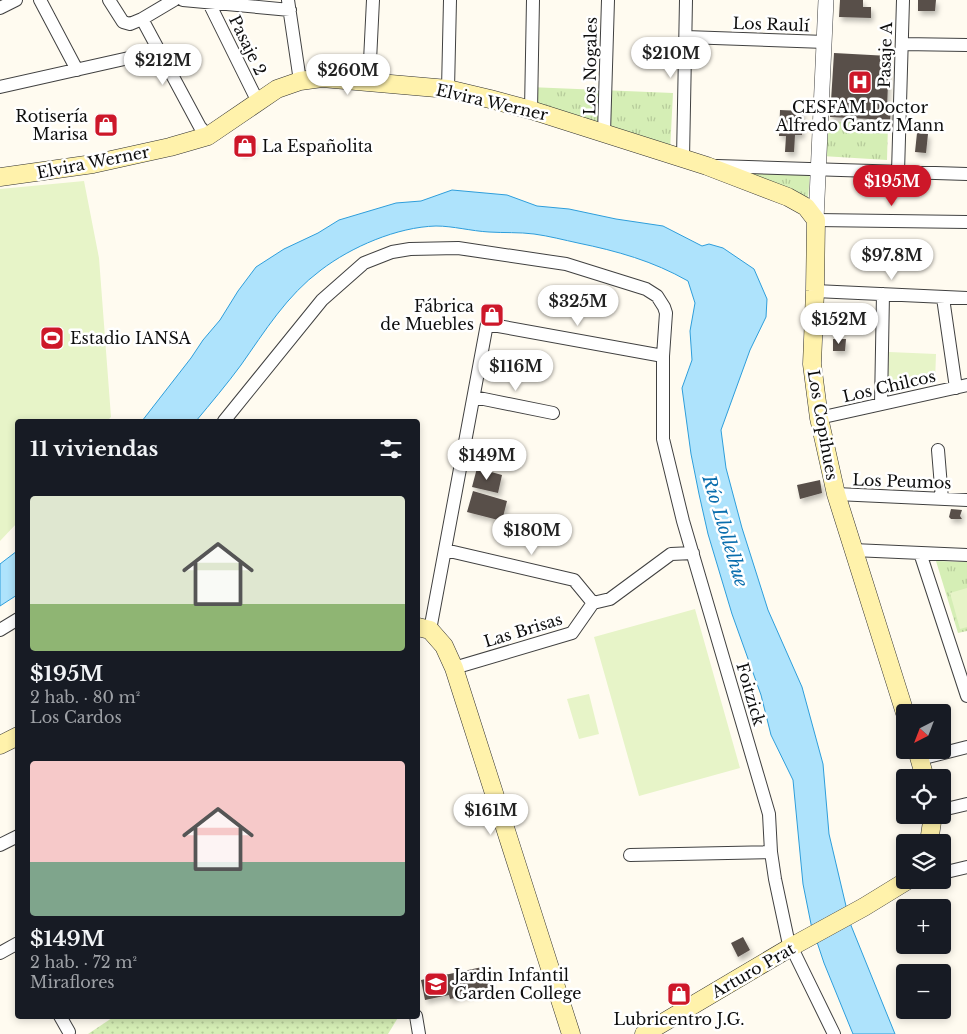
<!DOCTYPE html>
<html lang="es">
<meta charset="utf-8">
<style>
body{margin:0;font-family:"Libre Baskerville",serif;background:#20242c;color:#f1f3f6;height:100vh;display:flex;flex-direction:column;font-size:19px;white-space:nowrap}
*{box-sizing:border-box;margin:0}
p{font-size:16px;color:#9ea1a6}
.icon{flex:none;width:28px;height:28px;fill:none;stroke:currentColor;stroke-width:2;stroke-linecap:round;stroke-linejoin:round}
.map{position:relative;flex:1;overflow:hidden}
.drawer{position:absolute;left:15px;top:419px;width:405px;height:600px;display:flex;flex-direction:column;background:#171b24;border-radius:5px;box-shadow:0 2px 8px #0003}
.drawer>*{flex:none}
.needle{width:32px;rotate:222deg}
.controls{position:absolute;left:896px;top:704px;display:grid;gap:10px}
.controls a{display:grid;place-items:center;width:55px;height:55px;border-radius:5px;background:#171b24;box-shadow:0 2px 8px #0003;font-size:25px}
.price{position:absolute;translate:-50% -42px;padding:0 11px;border-radius:18px;background:#fff;color:#222;font-size:16px;line-height:32px;filter:drop-shadow(0 1px 2px #0008)}
.price::after{content:'';position:absolute;left:50%;top:30px;width:15px;height:11px;margin-left:-8px;background:inherit;clip-path:polygon(0 0,100% 0,50% 100%)}
.price.active{background:#cd1729;color:#fff}
ul{padding:0;list-style:none}
li{display:grid;align-content:center;gap:10px;height:265px;padding:0 15px}
li span{display:grid;place-items:center;height:155px;border-radius:5px;color:#555}
li>.icon{margin-inline-start:auto}
span .icon{width:90px;height:90px;fill:#fffc;stroke-width:1}
li b{font-size:21px}
h2{display:flex;justify-content:space-between;align-items:center;height:60px;padding:0 15px;font-size:21px}
.map>svg:first-child{display:block}
</style>
<div class="map">
<svg width="967" height="1034" viewBox="0 0 967 1034">
<defs>
<pattern id="grass-tufts" width="24" height="20" patternUnits="userSpaceOnUse" patternTransform="scale(1.25)"><rect width="24" height="20" fill="#d5eeb5"/><path d="M3 7l-1-3M5 7V3M7 7l1-3M15 17l-1-3M17 17v-4M19 17l1-3" fill="none" stroke="#b6cb9a"/></pattern>
<pattern id="garden-dots" width="8" height="8" patternUnits="userSpaceOnUse" patternTransform="scale(1.25)"><rect width="8" height="8" fill="#d5eeb5"/><path d="M2 2h.1M6 6h.1" fill="none" stroke="#b6cb9a" stroke-width="1.8" stroke-linecap="round"/></pattern>
<filter id="shadow"><feDropShadow dx="2.5" dy="4" stdDeviation="2.5" flood-color="#0004"/></filter>
</defs>
<rect width="100%" height="100%" fill="#fffbf0"/>
<path fill="url(#grass-tufts)" d="M 529,87 L 673,93 L 670,151 L 528,106 Z
M 823,121 L 888,124 L 887,160 L 822,156 Z
M 733,169 L 810,173 L 808,199 Z
M 936,561 L 967,562 L 967,631 L 958,633 Z"/>
<path fill="url(#garden-dots)" d="M 115,1016 L 399,1016 L 388,1034 L 88,1034 Z"/>
<path fill="#e7f4c8" d="M 84,181 L 99,258 L 111,417 L 107,421 L 18,421 L 17,523 L 0,541 L 0,189 Z
M 889,352 L 936,354 L 935,382 L 888,380 Z
M 967,588 L 967,627 L 960,629 L 950,593 Z
M 695,609 L 740,768 L 639,796 L 594,637 Z
M 589,694 L 599,734 L 579,739 L 567,699 Z"/>
<path fill="#aee3fc" stroke="#2e9edb" d="M 452,190 L 507,195 L 537,206 L 569,209 L 616,219 L 663,226 L 702,246 L 709,244 L 723,248 L 754,269 L 767,299 L 766,317 L 750,350 L 721,430 L 726,468 L 742,528 L 768,610 L 802,687 L 823,764 L 829,834 L 850,923 L 895,1034 L 853,1034 L 824,963 L 811,924 L 803,884 L 793,780 L 771,735 L 761,695 L 732,614 L 708,534 L 699,494 L 691,454 L 682,388 L 692,360 L 690,331 L 695,303 L 688,281 C 653,261 617,251 578,243 C 564,240 549,236 534,234 C 519,232 504,233 489,232 C 471,231 453,226 436,226 C 397,227 351,247 321,270 C 287,295 265,331 241,365 C 227,384 211,403 196,421 L 142,421 L 191,358 L 203,340 L 220,320 L 238,291 L 256,267 L 284,249 L 318,233 L 339,220 L 396,203 L 421,201 Z
M 17,551 L 17,595 L 0,606 L 0,564 Z"/>
<path fill="#584f4a" filter="url(#shadow)" d="M 840,0 L 863,0 L 863,7 L 871,7 L 871,18 L 839,17 Z
M 918,0 L 936,0 L 935,11 L 918,11 Z
M 834,53 L 889,56 L 887,109 L 891,109 L 890,120 L 830,117 Z
M 780,110 L 803,111 L 802,135 L 795,135 L 794,152 L 785,152 L 786,136 L 779,136 Z
M 917,133 L 928,134 L 926,153 L 915,152 Z
M 248,137 L 254,147 L 242,154 L 236,144 Z
M 833,339 L 846,339 L 845,351 L 833,351 Z
M 477,468 L 502,475 L 498,493 L 472,487 Z
M 820,480 L 822,493 L 800,499 L 797,485 Z
M 473,491 L 507,501 L 502,521 L 467,512 Z
M 951,509 L 962,510 L 960,516 L 962,519 L 951,519 L 949,517 Z
M 743,937 L 750,950 L 738,957 L 731,943 Z
M 487,966 L 492,990 L 450,999 L 449,995 L 425,1000 L 421,980 Z"/>
<g fill="none" stroke-linecap="round" stroke-linejoin="round">
<g stroke="#414141" stroke-width="14">
<path id="minor" d="M 40,0 L 77,70
M 109,0 L 123,22 L 130,24 L 142,19 L 174,0
M 183,0 L 290,10
M 288,0 L 300,81
M 209,3 L 255,96 L 256,103
M 0,8 L 16,0
M 142,19 L 200,127 L 208,136
M 686,37 L 825,42
M 902,44 L 967,45
M 369,81 L 373,0
M 0,87 L 160,51
M 448,89 L 450,0
M 531,110 L 533,0
M 604,133 L 608,0
M 683,158 L 686,0
M 717,166 L 967,174
M 898,172 L 903,0
M 816,220 L 967,222
M 815,291 L 967,298
M 943,298 L 956,388
M 474,397 L 553,413
M 881,404 L 883,294
M 819,418 L 967,385
M 224,421 L 322,300 L 364,263 L 392,252 L 410,249 L 458,248 L 566,264 L 646,289 L 657,296 L 664,307 L 666,313 L 663,356 L 663,439 L 683,521 L 769,814 L 771,852 L 775,879 L 788,940 L 834,1034
M 938,450 L 942,499
M 836,494 L 967,500
M 445,550 L 574,580 L 593,603
M 853,550 L 967,555
M 920,553 L 967,696
M 0,630 L 18,619
M 430,630 L 487,324 L 663,356
M 454,668 L 572,633 L 593,603 L 610,599 L 671,554 L 693,553
M 920,759 L 967,747
M 942,810 L 967,804
M 0,845 L 18,836
M 630,855 L 771,852
M 942,873 L 967,867
M 0,953 L 18,943
M 60,1016 L 69,1032
M 416,1016 L 419,1034"/>
</g>
<g stroke="#414141" stroke-width="16">
<path id="tertiary" d="M 816,220 L 826,0"/>
</g>
<g stroke="#303030" stroke-width="19">
<path id="secondary" d="M 0,177 L 93,164 L 170,147 L 208,136 L 277,89 L 300,81 L 322,78 L 448,89 L 490,99 L 531,110 L 707,166 L 788,197 L 806,207 L 816,220 L 815,291 L 812,364 L 819,418 L 836,494 L 905,713
M 418,627 L 430,630 L 444,646 L 454,668 L 571,1034
M 0,745 L 18,736
M 917,750 L 925,778
M 929,842 L 933,815
M 644,1034 L 791,947 L 864,907 L 908,880"/>
</g>
<use href="#minor" stroke="#fff" stroke-width="12"/>
<use href="#tertiary" stroke="#fff" stroke-width="15"/>
<use href="#secondary" stroke="#fff2ab" stroke-width="18"/>
</g>
<defs>
<g id="hospital-square" transform="scale(1.25)"><rect x="-9" y="-9" width="18" height="18" rx="4" fill="#cd1729" stroke="#fff"/><path d="M-5-5h3v3.5h4V-5h3V5h-3V1.5h-4V5h-3Z" fill="#fff"/></g>
<g id="shop-square" transform="scale(1.25)"><rect x="-9" y="-9" width="18" height="18" rx="4" fill="#cd1729" stroke="#fff"/><path d="M-5-2.5h2.3a2.7 3.5 0 0 1 5.4 0H5L5.5 6h-11ZM-1.5-2.5h3a1.5 2.3 0 0 0-3 0Z" fill="#fff"/></g>
<g id="stadium-square" transform="scale(1.25)"><rect x="-9" y="-9" width="18" height="18" rx="4" fill="#cd1729" stroke="#fff"/><path d="M0-5a6.5 5 0 1 0 0 10a6.5 5 0 1 0 0-10ZM-3.5-1.8h7v3.6h-7Z" fill="#fff"/></g>
<g id="school-square" transform="scale(1.25)"><rect x="-9" y="-9" width="18" height="18" rx="4" fill="#cd1729" stroke="#fff"/><path d="M0-5L7-2L0 1L-7-2ZM-4 1L0 2.5L4 1V4Q0 6-4 4Z" fill="#fff"/></g>
</defs>
<g fill-rule="evenodd">
<use href="#hospital-square" x="860" y="82"/>
<use href="#shop-square" x="106" y="125"/>
<use href="#shop-square" x="245" y="146"/>
<use href="#shop-square" x="492" y="315"/>
<use href="#stadium-square" x="52" y="338"/>
<use href="#school-square" x="436" y="984"/>
<use href="#shop-square" x="679" y="994"/>
</g>
<g text-anchor="middle" dominant-baseline="central" stroke-width="5" stroke-linejoin="round" paint-order="stroke">
<g font-size="16" fill="#0e0e0e" stroke="#fff">
<text transform="translate(771 24) rotate(2)">Los Raulí</text>
<text transform="translate(248 45) rotate(64)">Pasaje 2</text>
<text transform="translate(885 55) rotate(-88)">Pasaje A</text>
<text transform="translate(590 66) rotate(-89)">Los Nogales</text>
<text transform="translate(492 102) rotate(13)">Elvira Werner</text>
<text transform="translate(93 162) rotate(-11)">Elvira Werner</text>
<text transform="translate(889 386) rotate(-13)">Los Chilcos</text>
<text transform="translate(823 425) rotate(80)">Los Copihues</text>
<text transform="translate(902 481) rotate(2)">Los Peumos</text>
<text transform="translate(523 630) rotate(-17)">Las Brisas</text>
<text transform="translate(751 694) rotate(74)">Foitzick</text>
<text transform="translate(753 970) rotate(-30)">Arturo Prat</text>
</g>
<g font-size="16" fill="#0e0e0e" stroke="#fff" text-anchor="start">
<text x="860" y="107" text-anchor="middle">CESFAM Doctor<tspan x="860" dy="18">Alfredo Gantz Mann</tspan></text>
<text x="88" y="116" text-anchor="end">Rotisería<tspan x="88" dy="18">Marisa</tspan></text>
<text x="262" y="146">La Españolita</text>
<text x="474" y="306" text-anchor="end">Fábrica<tspan x="474" dy="18">de Muebles</tspan></text>
<text x="70" y="338">Estadio IANSA</text>
<text x="454" y="975">Jardin Infantil<tspan x="454" dy="18">Garden College</tspan></text>
<text x="679" y="1019" text-anchor="middle">Lubricentro J.G.</text>
</g>
<g font-size="18" font-style="italic" fill="#0a6eae" stroke="#fff">
<text transform="translate(725 531) rotate(73)">Río Llollelhue</text>
</g>
</g>
</svg>
<div class="controls">
<a><svg class="needle" viewBox="-14 -14 28 28"><path d="M0-13l5 13h-10z" fill="#e53935"/><path d="M0 13l5-13h-10z" fill="#9ea1a6"/></svg></a>
<a><svg class="icon" aria-label="locate" viewBox="0 0 24 24"><circle cx="12" cy="12" r="6"/><path d="M12 2v4M12 18v4M2 12h4M18 12h4"/></svg></a>
<a><svg class="icon" aria-label="layers" viewBox="0 0 24 24"><path d="M12 4l9 5-9 5-9-5zM3 14l9 5 9-5"/></svg></a>
<a>+</a>
<a>−</a>
</div>
<b class="price" style="left:671px;top:79px">$210M</b>
<b class="price" style="left:163px;top:86px">$212M</b>
<b class="price" style="left:348px;top:96px">$260M</b>
<b class="price active" style="left:892px;top:207px">$195M</b>
<b class="price" style="left:892px;top:281px">$97.8M</b>
<b class="price" style="left:578px;top:327px">$325M</b>
<b class="price" style="left:839px;top:345px">$152M</b>
<b class="price" style="left:516px;top:392px">$116M</b>
<b class="price" style="left:487px;top:481px">$149M</b>
<b class="price" style="left:532px;top:556px">$180M</b>
<b class="price" style="left:491px;top:836px">$161M</b>
<section class="drawer">
<h2>11 viviendas<svg class="icon" aria-label="filters" viewBox="0 0 24 24"><path d="M4 7h16M4 17h16"/><circle cx="9" cy="7" r="2"/><circle cx="15" cy="17" r="2"/></svg></h2>
<ul>
<li><span style="background:linear-gradient(#dfe7d0 70%,#8fb573 0)"><svg class="icon" aria-label="home" viewBox="0 0 24 24"><path d="M3 11l9-7 9 7M6 9v11h12V9"/></svg></span><div><b>$195M</b><p>2 hab. · 80 m²</p><p>Los Cardos</p></div></li>
<li><span style="background:linear-gradient(#f6c9c9 65%,#7fa58c 0)"><svg class="icon" aria-label="home" viewBox="0 0 24 24"><path d="M3 11l9-7 9 7M6 9v11h12V9"/></svg></span><div><b>$149M</b><p>2 hab. · 72 m²</p><p>Miraflores</p></div></li>
</ul>
</section>
</div>
